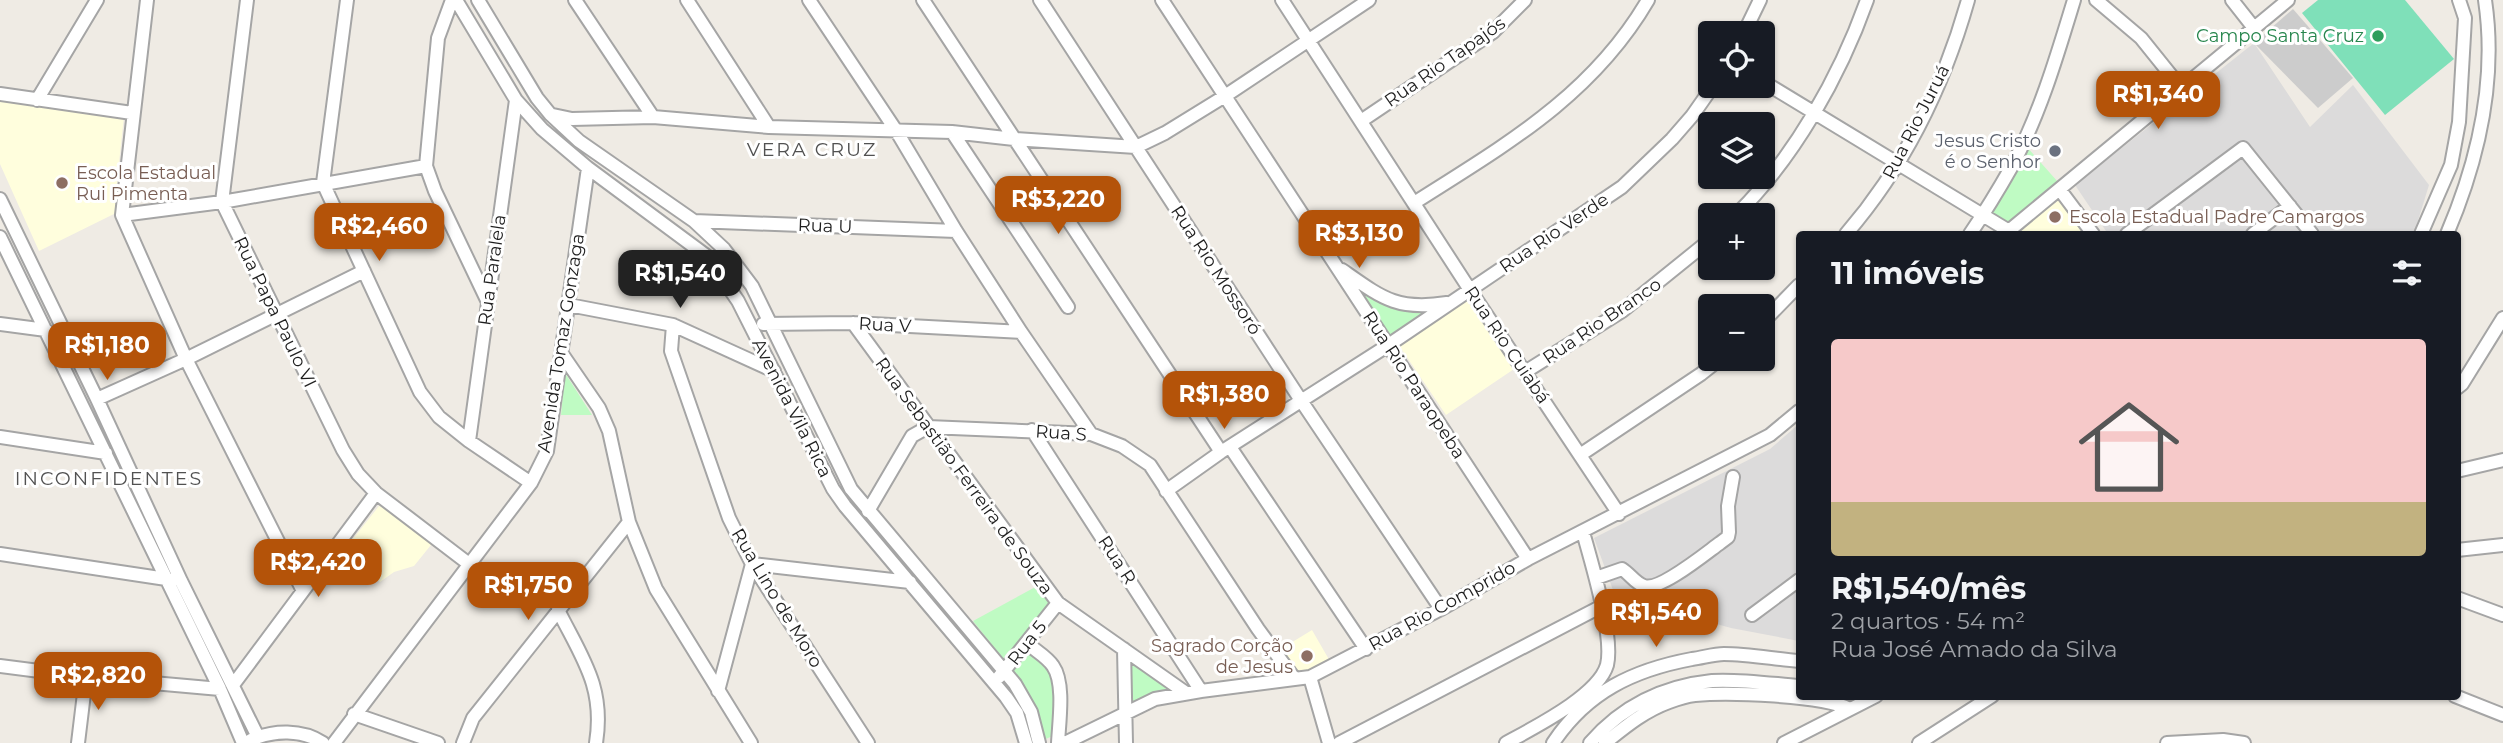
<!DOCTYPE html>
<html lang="pt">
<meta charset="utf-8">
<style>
body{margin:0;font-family:Montserrat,sans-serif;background:#20242c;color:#f1f3f6;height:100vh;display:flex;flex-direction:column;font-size:26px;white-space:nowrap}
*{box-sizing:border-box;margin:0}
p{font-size:23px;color:#9ea1a6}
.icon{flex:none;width:38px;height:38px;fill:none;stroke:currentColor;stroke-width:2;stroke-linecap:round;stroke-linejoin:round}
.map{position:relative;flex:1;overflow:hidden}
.side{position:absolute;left:1796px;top:231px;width:665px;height:469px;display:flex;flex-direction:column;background:#171b24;border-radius:7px;box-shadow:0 2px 5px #0004}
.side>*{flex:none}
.tools{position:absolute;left:1698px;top:21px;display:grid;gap:14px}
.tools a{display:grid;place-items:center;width:77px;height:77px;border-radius:7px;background:#171b24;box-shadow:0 2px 5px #0004;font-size:35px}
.price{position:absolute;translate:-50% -60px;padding:0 16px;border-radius:14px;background:#b45309;color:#fff;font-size:23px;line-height:46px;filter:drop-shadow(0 2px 4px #0008)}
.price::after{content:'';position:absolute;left:50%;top:42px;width:21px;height:16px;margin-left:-10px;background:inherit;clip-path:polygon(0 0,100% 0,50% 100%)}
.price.active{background:#222;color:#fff}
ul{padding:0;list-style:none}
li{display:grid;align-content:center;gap:14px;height:371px;padding:0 35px}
li span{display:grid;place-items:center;height:217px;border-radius:7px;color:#555}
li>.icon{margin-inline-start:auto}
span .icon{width:126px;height:126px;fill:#fffc;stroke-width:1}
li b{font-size:30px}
h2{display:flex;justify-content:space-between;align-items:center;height:84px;padding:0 35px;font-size:30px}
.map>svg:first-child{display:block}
</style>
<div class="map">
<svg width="2503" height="743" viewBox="0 0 2503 743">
<rect width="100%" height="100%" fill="#efebe4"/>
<path fill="#dcdbdb" d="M 2254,43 L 2310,127 L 2353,85 L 2429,185 L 2416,227 L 2411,234 L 2108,234 L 2075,185 Z
M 1799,424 L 1799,641 L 1731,628 L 1681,614 L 1613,590 L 1594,538 L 1770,449 Z"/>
<path fill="#fffedd" d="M 0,99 L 124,116 L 115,201 L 116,213 L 39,251 L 0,164 Z
M 2059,200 L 2086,234 L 2015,234 Z
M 1469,296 L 1517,367 L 1446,415 L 1398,344 Z
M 379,506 L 406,519 L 435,540 L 414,566 L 394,572 L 380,582 L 341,554 Z
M 1312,630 L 1331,663 L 1301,677 L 1281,649 Z"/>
<path fill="#ccc" d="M 2293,9 L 2353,78 L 2318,108 L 2254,43 Z"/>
<path fill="#bffbc3" d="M 2027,147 L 2058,182 L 2009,226 L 1988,213 Z
M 1347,277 L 1373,295 L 1435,308 L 1387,340 Z
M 565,373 L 592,415 L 561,415 Z
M 1039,585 L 1054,604 L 1008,665 L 973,621 Z
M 1029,649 L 1058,672 L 1055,735 L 1041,741 L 1011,673 Z
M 1131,653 L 1181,692 L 1129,705 Z"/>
<path fill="#7fe0b9" d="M 2318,0 L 2405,0 L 2454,59 L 2385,115 L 2302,13 Z"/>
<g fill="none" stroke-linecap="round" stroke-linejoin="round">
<g stroke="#a5a5a5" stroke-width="16">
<path id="minor" d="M 147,0 L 122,215 L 186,359 L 303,591
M 247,0 L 222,202 L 343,450 L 358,474 L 376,493 L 469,564
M 347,0 L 323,183 L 420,392 L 439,417 L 469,441 L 531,483
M 452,0 L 438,38 L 426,166 L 435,191 L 487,300
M 456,0 L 516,100 L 542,129 L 588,168 L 708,257 L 738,301 L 833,489 L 845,506 L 1006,697 L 1017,713 L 1026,743
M 478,0 L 537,98 L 550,114 L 579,141 L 694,221 L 724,249 L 752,286 L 851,489 L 1015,684 L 1031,712 L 1039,743
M 575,0 L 653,117
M 687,0 L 769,127
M 809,0 L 897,132 L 956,231 L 1021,332 L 1091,434
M 923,0 L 1221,452
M 1040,0 L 1302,402 L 1441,609
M 1162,0 L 1528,559
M 1282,0 L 1470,290 L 1619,514
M 2096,0 L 2141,38 L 2182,89
M 2232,0 L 2254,28
M 1744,33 L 1760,0
M 1762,81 L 2009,231
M 0,94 L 132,113
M 37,100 L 97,0
M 553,115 L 572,119 L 653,117 L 769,127 L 952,132 L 1014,139 L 1136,147 L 1165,133 L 1225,96 L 1369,0
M 1361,121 L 1493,32 L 1525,0
M 952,132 L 1068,307
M 2060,190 L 2093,234
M 0,199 L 97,399 L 181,581 L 258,737
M 1414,203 C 1505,145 1592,96 1648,0
M 122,215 L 222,202 L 426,166
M 1736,215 C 1794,158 1840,76 1867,0
M 694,221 L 956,231
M 1846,234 C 1904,167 1944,85 1968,0
M 1970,234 C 1985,212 1999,189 2012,166 C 2040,114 2057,56 2074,0
M 2005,234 L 2288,0
M 2127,234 L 2243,148 L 2312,234
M 2253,234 L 2290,206
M 2421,234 L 2451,165 L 2459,122 L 2465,18 L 2459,0
M 2447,234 C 2478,161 2497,80 2485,0
M 0,237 L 220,689 L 243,743
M 1342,270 C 1382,298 1397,311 1447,303
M 569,305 L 673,325 L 774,371
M 853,323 L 1058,603 L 1186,693
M 1762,323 L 1799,285
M 0,324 L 46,330
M 763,324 L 853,323 L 1021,332
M 673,325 L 671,351 L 729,518 L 752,564 L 868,743
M 562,354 L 599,408 L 609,431 L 629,522 L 656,589 L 751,743
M 1525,372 L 1622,311 L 1710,240
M 2457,388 L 2462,384 L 2503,318
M 97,399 L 186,359 L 364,271
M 1032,430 L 1201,691
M 0,437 L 106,453
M 469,441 L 516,100
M 1230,447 L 1366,649
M 1580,455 L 1701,374 L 1720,359
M 2457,471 L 2503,460
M 1166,491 L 1221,452 L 1387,346 L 1622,187 L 1672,139 L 1692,116 L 1713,86
M 868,511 L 912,436 L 928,427 L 1091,434 L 1122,446 L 1150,465 L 1258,629 L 1294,678
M 2457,550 L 2503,545
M 0,554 L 173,580
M 752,564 L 910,582
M 1596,578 L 1622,569 C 1630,574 1635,583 1644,586 C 1660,591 1706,553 1720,543 L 1728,537 L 1729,532 L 1728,506 L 1733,477
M 2457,598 L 2503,615
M 558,610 C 582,658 605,687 596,743
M 1752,615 L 1799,580
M 1028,644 C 1036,651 1047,657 1053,666 C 1065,683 1059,722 1058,743
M 1124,649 L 1126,743
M 0,666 L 86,677 L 220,689
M 999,677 L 1058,603
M 1310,677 L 1329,743
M 233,685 L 376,493
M 718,691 L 752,564
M 2455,696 L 2503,715
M 354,714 L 438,743
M 251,740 C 273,730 302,729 323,743
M 78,743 L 86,677
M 334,743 L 531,483 L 547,451 L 588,168
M 463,743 L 473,718 L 629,522
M 1065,743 L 1155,699 L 1201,691 L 1310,677 L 1441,609 L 1528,559 L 1770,435 L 1799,411
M 1339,743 L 1602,606
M 1506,743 C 1533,728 1598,696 1607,665 C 1614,636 1591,561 1583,532
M 1553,743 C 1587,692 1633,670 1692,659 C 1702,658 1713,654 1724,654 C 1748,654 1774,659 1799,661
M 1590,743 C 1622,706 1664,686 1712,681 C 1737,679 1773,684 1799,686
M 1605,743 C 1625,727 1644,711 1669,702 C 1677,699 1686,696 1695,695 C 1728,692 1822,695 1850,709
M 1784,743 L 1876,696
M 1919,743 L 1992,696
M 2167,743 L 2223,740 L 2244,743"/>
</g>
<use href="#minor" stroke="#fff" stroke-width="12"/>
</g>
<circle fill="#2e9e5b" stroke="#fff" stroke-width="2.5" cx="2378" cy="36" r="7"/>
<circle fill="#6b7280" stroke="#fff" stroke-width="2.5" cx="2055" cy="151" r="7"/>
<g fill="#8d6e63" stroke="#fff" stroke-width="2.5">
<circle cx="62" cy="183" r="7"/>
<circle cx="2055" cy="217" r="7"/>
<circle cx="1307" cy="656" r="7"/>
</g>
<g text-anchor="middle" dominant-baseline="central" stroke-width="6" stroke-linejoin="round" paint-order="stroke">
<g font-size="18" fill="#27864d" stroke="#fff" text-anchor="end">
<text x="2364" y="36">Campo Santa Cruz</text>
</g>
<g font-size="18" fill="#1e1e1e" stroke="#fff">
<text transform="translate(1445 62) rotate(-35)">Rua Rio Tapajós</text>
<text transform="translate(1916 122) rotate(-63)">Rua Rio Juruá</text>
<text transform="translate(825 226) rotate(2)">Rua U</text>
<text transform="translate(1554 233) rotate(-34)">Rua Rio Verde</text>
<text transform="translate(492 270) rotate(-82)">Rua Paralela</text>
<text transform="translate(1216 270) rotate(57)">Rua Rio Mossoró</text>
<text transform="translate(275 312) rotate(64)">Rua Papa Paulo VI</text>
<text transform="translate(1602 321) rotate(-34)">Rua Rio Branco</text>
<text transform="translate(885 325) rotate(3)">Rua V</text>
<text transform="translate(561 343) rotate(-81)">Avenida Tomaz Gonzaga</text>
<text transform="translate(1507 345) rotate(56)">Rua Rio Cuiabá</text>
<text transform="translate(1414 385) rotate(57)">Rua Rio Paraopeba</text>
<text transform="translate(792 408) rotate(63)">Avenida Vila Rica</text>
<text transform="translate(1061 433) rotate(4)">Rua S</text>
<text transform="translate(964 476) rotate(54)">Rua Sebastião Ferreira de Souza</text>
<text transform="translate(1117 560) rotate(57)">Rua R</text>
<text transform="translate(777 598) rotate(59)">Rua Lino de Moro</text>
<text transform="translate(1442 606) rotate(-29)">Rua Rio Comprido</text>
<text transform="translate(1027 643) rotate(-52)">Rua 5</text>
</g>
<g font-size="18" fill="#5b616d" stroke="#fff" text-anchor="end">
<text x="2041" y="141">Jesus Cristo<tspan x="2041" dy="21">é o Senhor</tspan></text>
</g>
<g font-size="18" fill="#785e54" stroke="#fff" text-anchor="start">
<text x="76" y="173">Escola Estadual<tspan x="76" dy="21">Rui Pimenta</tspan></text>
<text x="2069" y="217">Escola Estadual Padre Camargos</text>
<text x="1293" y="646" text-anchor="end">Sagrado Corção<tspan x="1293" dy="21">de Jesus</tspan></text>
</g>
<g font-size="19" letter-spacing="2" fill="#515151" stroke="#fff">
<text x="812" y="149">VERA CRUZ</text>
<text x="109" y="478">INCONFIDENTES</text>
</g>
</g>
</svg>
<div class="tools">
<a><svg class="icon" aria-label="locate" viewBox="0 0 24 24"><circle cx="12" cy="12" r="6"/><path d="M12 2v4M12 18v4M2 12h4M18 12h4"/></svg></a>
<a><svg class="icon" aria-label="layers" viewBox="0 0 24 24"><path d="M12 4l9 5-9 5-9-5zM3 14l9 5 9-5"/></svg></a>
<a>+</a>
<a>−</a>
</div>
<b class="price" style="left:2158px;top:131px">R$1,340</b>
<b class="price" style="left:1058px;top:236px">R$3,220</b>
<b class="price" style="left:379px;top:263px">R$2,460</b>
<b class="price" style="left:1359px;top:270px">R$3,130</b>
<b class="price active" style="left:680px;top:310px">R$1,540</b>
<b class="price" style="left:107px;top:382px">R$1,180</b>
<b class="price" style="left:1224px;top:431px">R$1,380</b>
<b class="price" style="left:318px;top:599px">R$2,420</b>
<b class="price" style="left:528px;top:622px">R$1,750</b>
<b class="price" style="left:1656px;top:649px">R$1,540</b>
<b class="price" style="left:98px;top:712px">R$2,820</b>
<section class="side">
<h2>11 imóveis<svg class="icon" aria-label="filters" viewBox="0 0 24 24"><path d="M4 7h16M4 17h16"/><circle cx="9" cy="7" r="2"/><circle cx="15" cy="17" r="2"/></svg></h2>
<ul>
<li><span style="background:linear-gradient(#f6c9c9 75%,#c2b280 0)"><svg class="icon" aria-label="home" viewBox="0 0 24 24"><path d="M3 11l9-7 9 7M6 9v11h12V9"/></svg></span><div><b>R$1,540/mês</b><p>2 quartos · 54 m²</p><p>Rua José Amado da Silva</p></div></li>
</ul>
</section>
</div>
